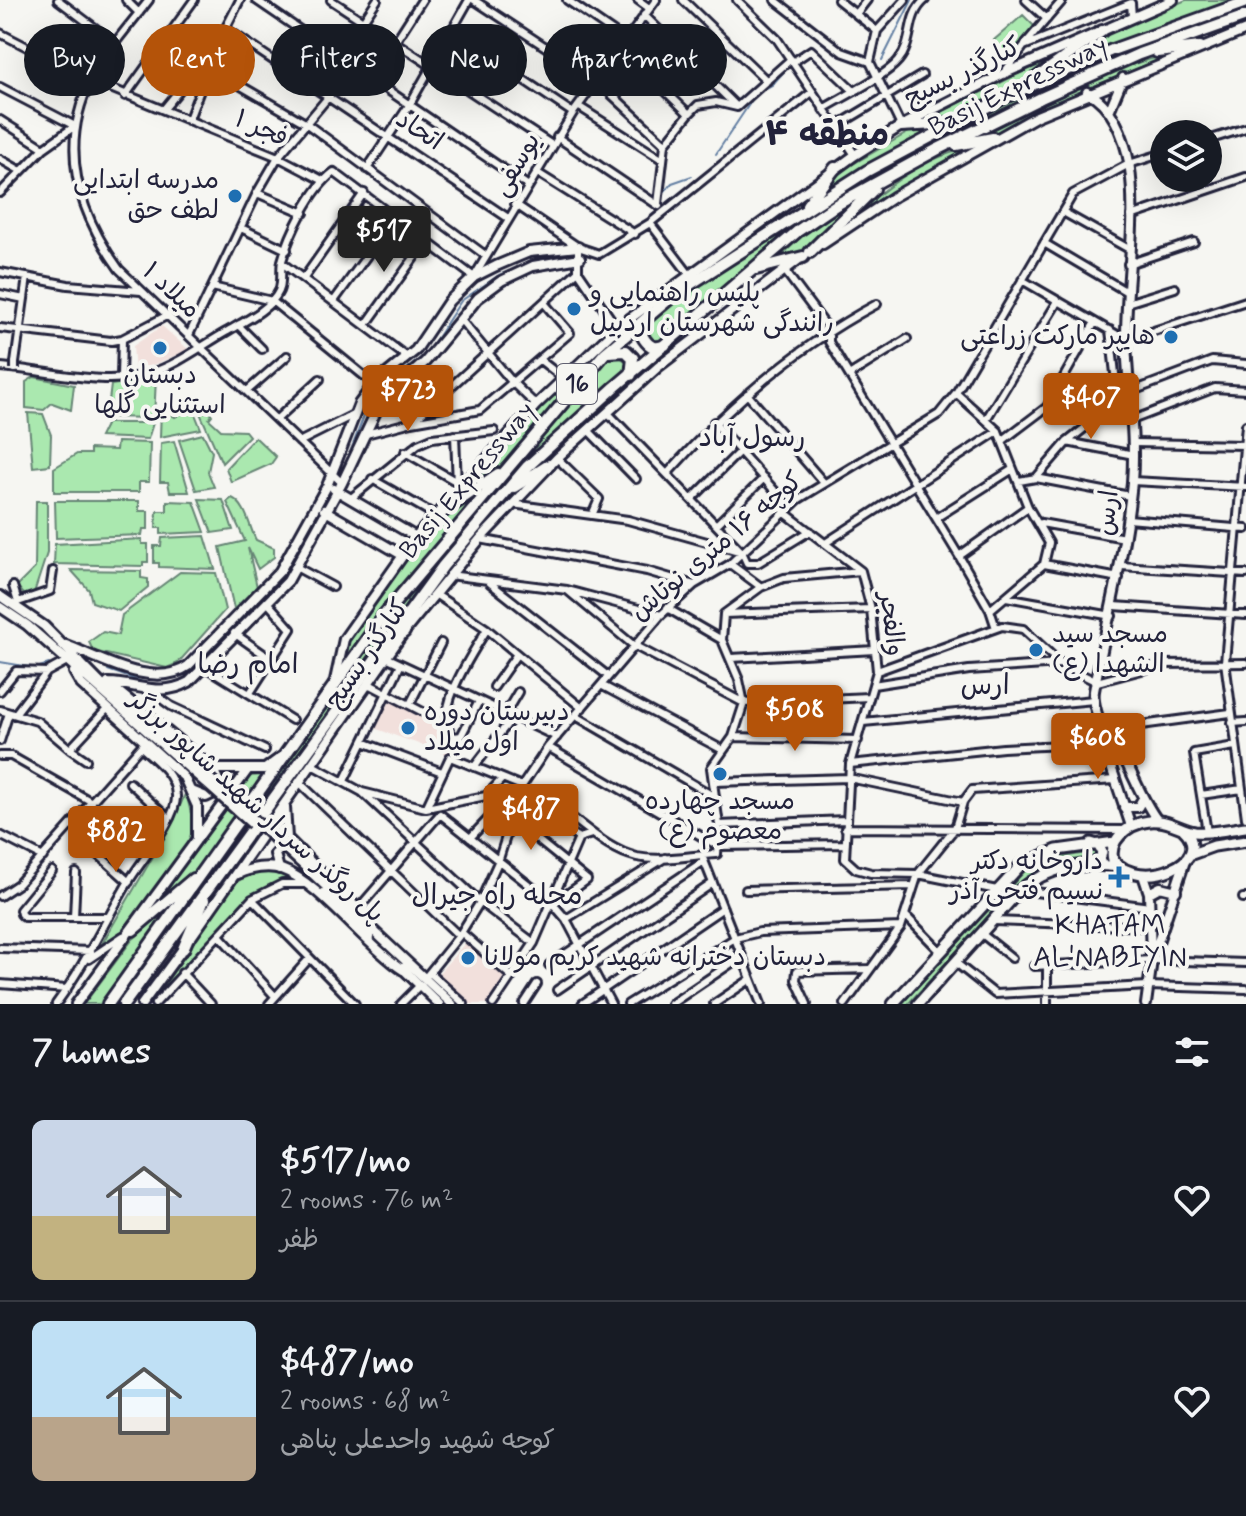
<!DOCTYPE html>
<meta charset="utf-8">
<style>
body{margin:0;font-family:Mynerve,"Playpen Sans Arabic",sans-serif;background:#242831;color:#f1f3f6;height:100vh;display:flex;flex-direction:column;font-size:30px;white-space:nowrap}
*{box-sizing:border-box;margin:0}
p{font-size:26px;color:#9ea1a6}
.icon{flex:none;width:44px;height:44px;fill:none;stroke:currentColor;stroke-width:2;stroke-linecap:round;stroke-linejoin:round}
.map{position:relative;height:1004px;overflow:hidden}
.sheet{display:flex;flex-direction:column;background:#171b24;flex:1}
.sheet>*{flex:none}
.hud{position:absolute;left:24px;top:24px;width:800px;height:72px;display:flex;gap:16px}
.controls{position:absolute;left:1150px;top:120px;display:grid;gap:16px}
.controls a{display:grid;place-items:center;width:72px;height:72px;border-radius:50%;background:#171b24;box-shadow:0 8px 32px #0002;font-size:40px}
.price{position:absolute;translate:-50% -68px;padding:0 18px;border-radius:8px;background:#b45309;color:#fff;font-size:26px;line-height:52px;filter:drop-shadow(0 2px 4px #0008)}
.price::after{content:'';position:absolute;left:50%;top:48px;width:24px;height:18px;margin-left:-12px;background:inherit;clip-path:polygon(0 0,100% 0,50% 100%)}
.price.selected{background:#222;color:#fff}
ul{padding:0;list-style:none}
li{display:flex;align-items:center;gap:24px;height:200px;padding:0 32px}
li+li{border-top:2px solid #363941}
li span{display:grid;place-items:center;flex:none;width:224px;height:160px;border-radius:12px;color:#555}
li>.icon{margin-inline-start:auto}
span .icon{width:96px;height:96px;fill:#fffc;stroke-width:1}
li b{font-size:34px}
h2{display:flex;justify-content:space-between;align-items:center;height:96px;padding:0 32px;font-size:34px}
.chip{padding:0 28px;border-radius:36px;background:#171b24;box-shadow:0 8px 32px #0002;font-size:28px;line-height:72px}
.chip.selected{background:#b45309;color:#fff}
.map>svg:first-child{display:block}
</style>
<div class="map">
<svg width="1246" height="1004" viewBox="0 0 1246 1004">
<rect width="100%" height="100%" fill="#f6f6f2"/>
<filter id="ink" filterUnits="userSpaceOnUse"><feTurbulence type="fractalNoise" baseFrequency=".0125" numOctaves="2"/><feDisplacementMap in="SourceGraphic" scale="16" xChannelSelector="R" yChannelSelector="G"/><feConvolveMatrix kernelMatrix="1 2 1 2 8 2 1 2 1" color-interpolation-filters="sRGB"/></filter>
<g filter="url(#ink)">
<path fill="#f2e0dc" d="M 162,326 L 189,350 L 135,372 L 133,346 Z
M 391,699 L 440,723 L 455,750 L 452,756 L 374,728 Z
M 466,942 L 506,976 L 488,1004 L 470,1004 L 437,975 Z"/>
<path fill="#aae8af" stroke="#668575" stroke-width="2" d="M 1186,0 L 1241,0 L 1052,71 L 1094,39 Z
M 1246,5 L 1246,10 L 1062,82 L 886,170 L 794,228 L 663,340 L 654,341 L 647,334 L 647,323 L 673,302 L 850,187 L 938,138 L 1055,80 Z
M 1023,15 L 1035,27 L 1005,59 L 994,40 Z
M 1075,46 L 1009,92 L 958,118 L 921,122 Z
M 1174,54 L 1076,94 L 993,136 L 971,139 C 1033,110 1107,65 1174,54 Z
M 916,128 L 936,129 L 818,197 L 832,176 Z
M 973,147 L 846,223 C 885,188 921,157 973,147 Z
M 865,195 L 802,253 L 777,260 L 805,233 Z
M 617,355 L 628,363 L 627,370 L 520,471 L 422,583 L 115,1004 L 387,622 L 574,397 L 605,362 Z
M 586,360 L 518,452 L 454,500 Z
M 34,377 L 74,385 L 71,410 L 52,403 L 44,410 L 26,408 L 26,382 Z
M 156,378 L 154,418 L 107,417 L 111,385 Z
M 161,409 L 175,417 L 186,411 L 195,414 L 201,429 L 160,437 Z
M 209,411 L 212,415 L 209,419 L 221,430 L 245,431 L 249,436 L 222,463 L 200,413 Z
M 28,413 L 43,414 L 51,435 L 50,465 L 33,467 Z
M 107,423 L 153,423 L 148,439 L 100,437 Z
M 203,434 L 212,452 L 208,472 L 214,487 L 196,490 L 179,440 Z
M 255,437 L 276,457 L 271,464 L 231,482 L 226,468 Z
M 174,441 L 189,492 L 170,492 L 168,482 L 160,482 L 161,443 Z
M 117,442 L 150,443 L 149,482 L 139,482 L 139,492 L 54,492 L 54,468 L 77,454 L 90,454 L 90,449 L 116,450 Z
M 482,492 L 343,669 L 348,637 L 392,577 L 436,523 Z
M 232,498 C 247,505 249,527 256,540 L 274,548 L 274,557 L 258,569 L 248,548 L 257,587 L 234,609 L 220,547 L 245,541 L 227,502 Z
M 199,499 L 223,500 L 233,530 L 212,533 Z
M 36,501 L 47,501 L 47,553 L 33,596 L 27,598 L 17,586 L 35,568 Z
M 55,501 L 139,501 L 139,511 L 148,511 L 148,529 L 143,529 L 142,535 L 56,538 Z
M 167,501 L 194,502 L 205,532 L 161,534 L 161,528 L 156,528 L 157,511 L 167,511 Z
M 205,536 L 215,569 L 159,567 L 159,563 L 154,563 L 154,546 L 161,546 L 162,538 Z
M 142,539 L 142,544 L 148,544 L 148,562 L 143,562 L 143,566 L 54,564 L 55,544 Z
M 71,570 L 141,571 L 141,578 L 148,579 L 148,587 L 119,611 L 92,602 L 89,590 Z
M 180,572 L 216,573 L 225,610 L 178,663 L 167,668 L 93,651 L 89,642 L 103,632 L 118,635 L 122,615 Z
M 265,775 L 199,866 L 154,908 L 248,776 Z
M 186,792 L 194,827 L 183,854 L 129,930 L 100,947 L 172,824 Z
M 1098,851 L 1099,855 L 1051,864 L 1020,882 L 908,1004 L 901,1004 L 1024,872 L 1045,860 Z
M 278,872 L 300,881 L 289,881 L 241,907 L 161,990 L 234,884 L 250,873 Z
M 176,901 L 103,1004 L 84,1004 L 132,940 Z"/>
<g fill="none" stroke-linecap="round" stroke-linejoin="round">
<path stroke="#637fa3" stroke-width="2" d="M 882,60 L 912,0
M 716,154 L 756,94 L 772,85 L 788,67
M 665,191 L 672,183 L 692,176
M 348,458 L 365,413 L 384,387 L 427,353 L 461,301 L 499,275 L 538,260 L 573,253
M 0,662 L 36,668 L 49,664
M 108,670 L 148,684
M 184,680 L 281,581 L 317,517"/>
<g stroke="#22223b" stroke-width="12">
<path id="street" d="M 58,0 L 115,43
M 126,0 L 139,13
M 149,0 C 129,26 106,51 91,80 C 58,147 78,212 119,269 L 342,483
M 256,0 L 527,185
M 331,0 L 552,145
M 474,0 L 596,80 L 665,144
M 567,0 L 625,40
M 638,0 L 649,8
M 683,0 L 767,81
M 737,0 L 777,39 L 855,155
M 775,0 L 842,52 L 870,62
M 838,0 L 877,31
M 1026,0 L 1047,19
M 856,14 L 867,0
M 644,15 L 735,105
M 363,21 L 377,0
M 225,28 L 508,218
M 451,31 L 573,113
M 877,31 L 870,62 L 901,126
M 877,31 L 905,0
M 0,33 L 91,80 L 278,157 L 324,181
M 395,42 L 422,0
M 1026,43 L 1063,0
M 620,47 L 689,114
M 793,62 L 811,50 L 854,91
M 210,68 L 307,124 L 485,255
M 1003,74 L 1024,46 L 1131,3 L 1132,17
M 0,87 L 75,126 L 44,148 L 0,193
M 125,96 L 194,0
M 578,106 L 663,160
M 164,109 L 215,47
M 823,109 C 841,98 886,76 898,61 C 915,41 905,17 925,0
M 189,119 L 218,43 L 240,0
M 0,120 L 44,148
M 835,127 L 922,75
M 557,137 L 659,206
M 1208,140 L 1246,128
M 0,159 L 21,171
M 367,169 L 410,104 L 469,0
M 536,172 L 635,234
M 257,193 L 304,213
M 515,204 L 578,247 L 599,254 L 650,223 L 812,92
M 658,204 L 665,144 L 689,114 L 698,105 L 716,102 L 737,107 L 791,59
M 1063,212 L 1129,249
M 1131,216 L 1246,177
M 650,223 L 689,274
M 241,228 L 287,250
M 1044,243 L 1127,292
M 578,247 L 578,271 L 617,328
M 282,263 L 407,357
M 1128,264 L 1194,242
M 785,271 L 829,330 L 829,342 L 959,556 L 990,610 L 996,628
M 0,272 L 68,285 L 141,291
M 304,278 L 364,193
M 1022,280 L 1126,340 L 1246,301
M 212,287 L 272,301 L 374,384
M 0,294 L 24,299
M 334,301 L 395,217
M 1127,303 L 1175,288
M 460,319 L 513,383 L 536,405
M 238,325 L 262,349
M 366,325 L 426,241
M 0,328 L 111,341 L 122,339 L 168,315
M 1110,330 L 1118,400
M 189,335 L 257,193 L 278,157 L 330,95 L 373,28
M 540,360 L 563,378
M 15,363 L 27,277
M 0,367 C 47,370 106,388 151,373 C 177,365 203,345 226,332 C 243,322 271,309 279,291 C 283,282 280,270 282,261 C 290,233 311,189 334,172 L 474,277 L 573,113 L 656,0
M 849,375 L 907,339
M 121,377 L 122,339
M 247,391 L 287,356
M 747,394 L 824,483
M 608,413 L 742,552 L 747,563 L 758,563 L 810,531
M 987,418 L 1058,301
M 277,419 L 320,379
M 1132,420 L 1215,388 L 1246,390
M 412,422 L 480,410 L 570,333 L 545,304
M 714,422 L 789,507
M 1246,425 L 1225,662 L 1246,818
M 588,430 L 636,479
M 366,434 L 412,422 L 578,271
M 455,435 L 457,485
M 1002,441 L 1047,407 L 1095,322
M 299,442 L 355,414
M 1067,442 L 1134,455
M 1134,443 L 1246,445
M 405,452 L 457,482
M 557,458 L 599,499 L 593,513
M 667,474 C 728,406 796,347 877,304
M 1036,478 L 1130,496
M 372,479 L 435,515
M 1019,481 L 1036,478 L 1067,442 L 1130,392 L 1212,361 L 1246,364
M 1132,481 L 1246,487
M 350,499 L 418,444 L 432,438 L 494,431
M 692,499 L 740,451
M 512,504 L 628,520 L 739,551
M 784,512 L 861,571 L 871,609 L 877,671 L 850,764 L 845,859 L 856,869 L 871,873 L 918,874 L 997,890
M 936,518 L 1013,469
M 1128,519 L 1246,529
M 1041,523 L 1125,538
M 716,525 L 764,478
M 480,539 L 647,571 L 694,585
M 827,542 L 998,431
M 959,556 L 1028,507
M 730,564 L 761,587
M 1044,564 L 1119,578
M 1121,566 L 1246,574
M 296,567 L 333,587
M 449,575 L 567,590 L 661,615
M 490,583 L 608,676
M 13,586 L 18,602
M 567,590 L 633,645 L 744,703 L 869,697
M 435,594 L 487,629 L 582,708
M 1006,597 L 1112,616
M 16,606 L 18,602 L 50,591 L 53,571
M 1114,606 L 1246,615
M 667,608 L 722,640
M 990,610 L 1044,564 L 1049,543 L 1028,507 L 998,431 L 956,393 L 1073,194 L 1129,164 L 1164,153
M 724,614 L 871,609
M 234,633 L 272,660
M 386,657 L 557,737
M 731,658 L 875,650
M 204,666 L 292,720
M 877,671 L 1002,626 L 1023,629 L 1061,664 L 1097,682 L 1164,664 L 1246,663
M 369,684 L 448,725
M 601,685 L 723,750
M 873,685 L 969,670 L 1060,664
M 494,687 L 517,654
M 0,691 L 16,671 L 47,672 L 67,661
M 152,692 L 171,706 L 265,750
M 250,693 L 291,629 L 267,602
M 479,701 L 461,736 L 454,737 C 430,714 474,651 487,629
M 410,704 L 441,643
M 0,710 L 37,721 L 70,749 L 108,708
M 15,714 L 47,672
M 505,714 L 518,692
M 576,716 L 715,797
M 863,722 L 1094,700
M 1232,723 L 1246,722
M 1104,730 L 1230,713
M 733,737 L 858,740
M 0,741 L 9,713
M 363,742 L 442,772
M 548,747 L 718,846 L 845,844
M 70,749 L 86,760
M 0,756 L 11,756 L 92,802
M 850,764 L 1003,748 L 1103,743
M 314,766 L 362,792 L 426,808 L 486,796 L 502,779
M 474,767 L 512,718
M 344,781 L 401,664
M 714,782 L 849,778 L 963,802 L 972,790 L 1115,780
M 130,783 L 169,819
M 301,784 L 459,936
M 362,792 L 480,902 L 534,943
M 520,793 C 567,799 592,846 637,857 C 661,862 692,855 717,854 L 719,825 L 711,768 L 733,737 L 744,703 L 739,680 L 722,640 L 724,614 L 761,587 L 784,578 L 861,571
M 1201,795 L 1242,789
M 518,801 L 579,838
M 426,808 L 450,757 L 522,786
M 105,813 L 148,851
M 512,819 L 587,880 L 553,904
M 719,825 L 846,820
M 845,828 L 1126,830
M 1207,832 L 1194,753 L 1235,746
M 0,835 L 43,857
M 80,838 L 129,882
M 470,838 L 491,816
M 703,858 L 761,1004
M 52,871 L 20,910 L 21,914 L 24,917 L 109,917
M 746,890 L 913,886
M 1020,890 L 1150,907
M 0,896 L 18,884 L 143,744
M 1243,898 L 1246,898
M 252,899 L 355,1004
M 358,909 L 440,814 L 553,904 L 566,919 L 611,1004
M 74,917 L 76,873
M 907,917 L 940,951
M 566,919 L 665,858
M 994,921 L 1150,927
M 462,933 L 512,977
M 982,934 L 1012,958
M 219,935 L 274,995
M 0,948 L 91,951
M 89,959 L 123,936
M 956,963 L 995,994 L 1148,986 L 1246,989
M 549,965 L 704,861
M 1047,965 L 1047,1004
M 1034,966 L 1152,960 L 1246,963
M 182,973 L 211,1004
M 430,973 L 464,1004
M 425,978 L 459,936 L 480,902 L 498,862 L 522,786 L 548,747 L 661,615 L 694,585 L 730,564 L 799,499 L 939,414 L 956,393
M 0,984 L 67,989
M 557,990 L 713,883
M 56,1004 C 85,965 104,923 129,881 C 141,861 178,818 176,795 C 175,774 156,760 141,747
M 155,1004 L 252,899 L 282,884 L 306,884
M 269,1004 L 309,959
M 401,1004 L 420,985
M 493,1004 L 534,943 L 579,838 L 592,834
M 524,1004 L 537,984
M 582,1004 L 723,908
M 628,1004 L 735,938 L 760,932 L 901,927
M 671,1004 L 742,956
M 714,1004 L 751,979
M 807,1004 L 796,980 L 797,971 L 869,969
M 845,1004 L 901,927 L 918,874 L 955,828 L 963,802"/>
</g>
<g stroke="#22223b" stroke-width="14">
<path id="secondary" d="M 1087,92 C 1112,104 1124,136 1129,162 C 1138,218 1126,280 1126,337 C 1127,386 1136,434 1132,482 C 1125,554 1107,620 1094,691 C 1091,708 1104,725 1103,743 L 1131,826
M 1110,109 L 1123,78
M 823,244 L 895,196 L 1037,116 L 1246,30
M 334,489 L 416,537
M 324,510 L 402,555
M 0,596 L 44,626 L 110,693 L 194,764
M 0,607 L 27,625 L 190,769
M 66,645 C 100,658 154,690 188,666 L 280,571 L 327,486 L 359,404 L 374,384 L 416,350 L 449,301 L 474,277 L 496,266 L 529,252 L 578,247
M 74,672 L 81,684 L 184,777 L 197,806 L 197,839
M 108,683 L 213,769 L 265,769 L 280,758
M 109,683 C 138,684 160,698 189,682 L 288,581 L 342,483 L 382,399 L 425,362 L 478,298 L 501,281 L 533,266 L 580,258
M 334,685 L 344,639 L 416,537 L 536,405 L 617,328 L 855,155 L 901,126 L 1003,74 L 1173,0
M 1104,730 C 1128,754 1136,792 1157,820
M 194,792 L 206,797 L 214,793 L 218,780 L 213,769
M 285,807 L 287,838 L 370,921
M 1124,807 L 1138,807 L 1142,800
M 299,861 L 452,1004
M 279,869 L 275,854 L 285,845
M 238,874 C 250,868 268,865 281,869 C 319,882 365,945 403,970
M 1143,875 L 1149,893 L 1151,957
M 324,893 L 369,937
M 1149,893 L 1160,887 L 1176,891
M 192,936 L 404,632 L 480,539 L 557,458 L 658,367 L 798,260
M 402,968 L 439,1004
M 76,1004 L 247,771
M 142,1004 L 184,947
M 1146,1004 L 1152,960 L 1185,861"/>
</g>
<g stroke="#22223b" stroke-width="15">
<path id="primary" d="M 1183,829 C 1218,862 1140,893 1113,860 C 1107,836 1137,818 1159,821 C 1172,822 1182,830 1195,832 C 1212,834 1230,829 1246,827
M 1091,843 L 1098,845 L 1102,852 L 1100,860 L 1093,864
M 1189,855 L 1214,846 L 1246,841
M 893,1004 L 1021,865 L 1057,850 L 1115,842
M 918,1004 L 1020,890 C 1050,866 1082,862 1120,867"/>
</g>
<g stroke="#22223b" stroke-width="16">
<path id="highway" d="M 1157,52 L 1200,47
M 1035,79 L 1102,31
M 901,126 L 954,123
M 956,145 L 993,138
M 807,205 L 835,168
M 810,252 L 874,189
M 756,269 L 803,257
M 645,321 L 642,335 C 647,345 654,351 665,345
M 608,352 L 626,351 L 633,358 L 631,375
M 514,487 L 549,465
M 431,520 L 498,474
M 404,632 L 411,611
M 133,930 L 193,879
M 183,949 L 204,900
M 108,1004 L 385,614 L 605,353 L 675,294 L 867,171 L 1005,97 L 1112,50 L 1246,2
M 124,1004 L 443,566 L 527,467 L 615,387 L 799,230 L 836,205 L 938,149 L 1041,98 L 1139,54 L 1246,16"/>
</g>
<use href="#street" stroke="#f6f6f2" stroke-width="6"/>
<use href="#secondary" stroke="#f6f6f2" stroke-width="8"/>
<use href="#primary" stroke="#f6f6f2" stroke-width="9"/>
<use href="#highway" stroke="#f6f6f2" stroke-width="10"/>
<g stroke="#22223b" stroke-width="12" stroke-linecap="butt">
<path id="street-bridge" d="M 15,369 L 15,363"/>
</g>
<g stroke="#22223b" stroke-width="14" stroke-linecap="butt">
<path id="secondary-bridge" d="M 194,764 L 299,861
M 190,769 L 252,824"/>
</g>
<use href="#street-bridge" stroke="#f6f6f2" stroke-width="6"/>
<use href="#secondary-bridge" stroke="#f6f6f2" stroke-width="8"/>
</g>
</g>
<g fill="#1f6fb2" stroke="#f6f6f2" stroke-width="3">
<circle cx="235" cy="196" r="8"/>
<circle cx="574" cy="309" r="8"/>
<circle cx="1171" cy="337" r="8"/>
<circle cx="160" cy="348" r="8"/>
<circle cx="1036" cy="650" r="8"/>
<circle cx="408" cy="728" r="8"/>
<circle cx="720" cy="774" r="8"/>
<path d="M1115 865h8v8h8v8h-8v8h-8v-8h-8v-8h8z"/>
<circle cx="468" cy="958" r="8"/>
</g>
<g text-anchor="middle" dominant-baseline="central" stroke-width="8" stroke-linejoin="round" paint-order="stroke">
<rect fill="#f6f6f2" stroke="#626272" stroke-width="2" x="557" y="364" width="40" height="40" rx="6"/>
<g font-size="24" font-weight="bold" fill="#22223b">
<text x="577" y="384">16</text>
</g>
<g font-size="26" fill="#22223b" stroke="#f6f6f2">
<text transform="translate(963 73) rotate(-26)">کنارگذر بسیج</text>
<text transform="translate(1018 87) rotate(-26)">Basij Expressway</text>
<text transform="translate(261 129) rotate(24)">فجر ۱</text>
<text transform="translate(419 131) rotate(34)">اتحاد</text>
<text transform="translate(517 165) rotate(-59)">یوسفی</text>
<text transform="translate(171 291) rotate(43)">میلاد ۱</text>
<text transform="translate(468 481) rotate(-50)">Basij Expressway</text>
<text transform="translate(1108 513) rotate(-83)">ارس</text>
<text transform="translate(717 547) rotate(-40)">کوچه ۱۶ متری نوتاش</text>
<text transform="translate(891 624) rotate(83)">والفجر</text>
<text transform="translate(368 654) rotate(-55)">کنارگذر بسیج</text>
<text transform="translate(256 807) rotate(42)">پل روگذر سردار شهید شاپور برزگر</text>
</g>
<g font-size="26" fill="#22223b" stroke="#f6f6f2" text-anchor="start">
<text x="219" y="181" text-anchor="end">مدرسه ابتدایی<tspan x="219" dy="30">لطف حق</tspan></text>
<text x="590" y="294">پلیس راهنمایی و<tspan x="590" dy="30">رانندگی شهرستان اردبیل</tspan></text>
<text x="1155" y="337" text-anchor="end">هایپر مارکت زراعتی</text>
<text x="160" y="376" text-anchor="middle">دبستان<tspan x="160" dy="30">استثنایی گلها</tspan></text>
<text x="1052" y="635">مسجد سید<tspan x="1052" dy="30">الشهدا (ع)</tspan></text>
<text x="424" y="713">دبیرستان دوره<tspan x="424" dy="30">اول میلاد</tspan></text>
<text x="720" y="802" text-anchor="middle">مسجد چهارده<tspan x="720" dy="30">معصوم (ع)</tspan></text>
<text x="1103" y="862" text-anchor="end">داروخانه دکتر<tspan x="1103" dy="30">نسیم فتحی آذر</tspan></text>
<text x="484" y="958">دبستان دخترانه شهید کریم مولانا</text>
</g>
<g font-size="28" fill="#22223b" stroke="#f6f6f2">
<text x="752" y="438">رسول آباد</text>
<text x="248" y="665">امام رضا</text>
<text x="985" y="686">ارس</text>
<text x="497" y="896">محله راه جیرال</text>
<text x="1110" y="926">KHATAM<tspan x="1110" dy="32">AL'NABIYIN</tspan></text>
</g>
<g font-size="34" font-weight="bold" fill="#22223b" stroke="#f6f6f2">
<text x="827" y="135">منطقه ۴</text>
</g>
</g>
</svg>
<div class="controls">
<a><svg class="icon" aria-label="layers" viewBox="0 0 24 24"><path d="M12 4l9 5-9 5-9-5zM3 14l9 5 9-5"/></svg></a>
</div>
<b class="price selected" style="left:384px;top:274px">$517</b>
<b class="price" style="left:408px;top:433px">$723</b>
<b class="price" style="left:1091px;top:441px">$407</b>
<b class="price" style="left:795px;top:753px">$508</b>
<b class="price" style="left:1098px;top:781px">$608</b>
<b class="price" style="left:531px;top:852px">$487</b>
<b class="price" style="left:116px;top:874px">$882</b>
<div class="hud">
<a class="chip">Buy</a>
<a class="chip selected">Rent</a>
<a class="chip">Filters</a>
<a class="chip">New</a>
<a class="chip">Apartment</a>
</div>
</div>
<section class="sheet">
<h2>7 homes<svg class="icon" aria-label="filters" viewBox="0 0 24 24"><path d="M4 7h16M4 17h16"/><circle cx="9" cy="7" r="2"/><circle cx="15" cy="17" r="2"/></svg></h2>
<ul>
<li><span style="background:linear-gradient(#c9d6e8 60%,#c2b280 0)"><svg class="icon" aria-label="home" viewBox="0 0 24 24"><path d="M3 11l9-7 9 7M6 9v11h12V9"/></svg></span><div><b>$517/mo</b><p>2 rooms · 76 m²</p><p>ظفر</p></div><svg class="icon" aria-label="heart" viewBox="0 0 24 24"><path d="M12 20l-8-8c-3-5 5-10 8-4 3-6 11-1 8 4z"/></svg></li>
<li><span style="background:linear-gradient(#bfe0f5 60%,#b9a48a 0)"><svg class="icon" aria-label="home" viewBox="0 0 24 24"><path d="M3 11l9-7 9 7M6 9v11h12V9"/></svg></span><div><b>$487/mo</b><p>2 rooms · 68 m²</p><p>کوچه شهید واحدعلی پناهی</p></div><svg class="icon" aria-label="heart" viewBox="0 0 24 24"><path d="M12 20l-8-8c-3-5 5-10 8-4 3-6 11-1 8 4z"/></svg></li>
</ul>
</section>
